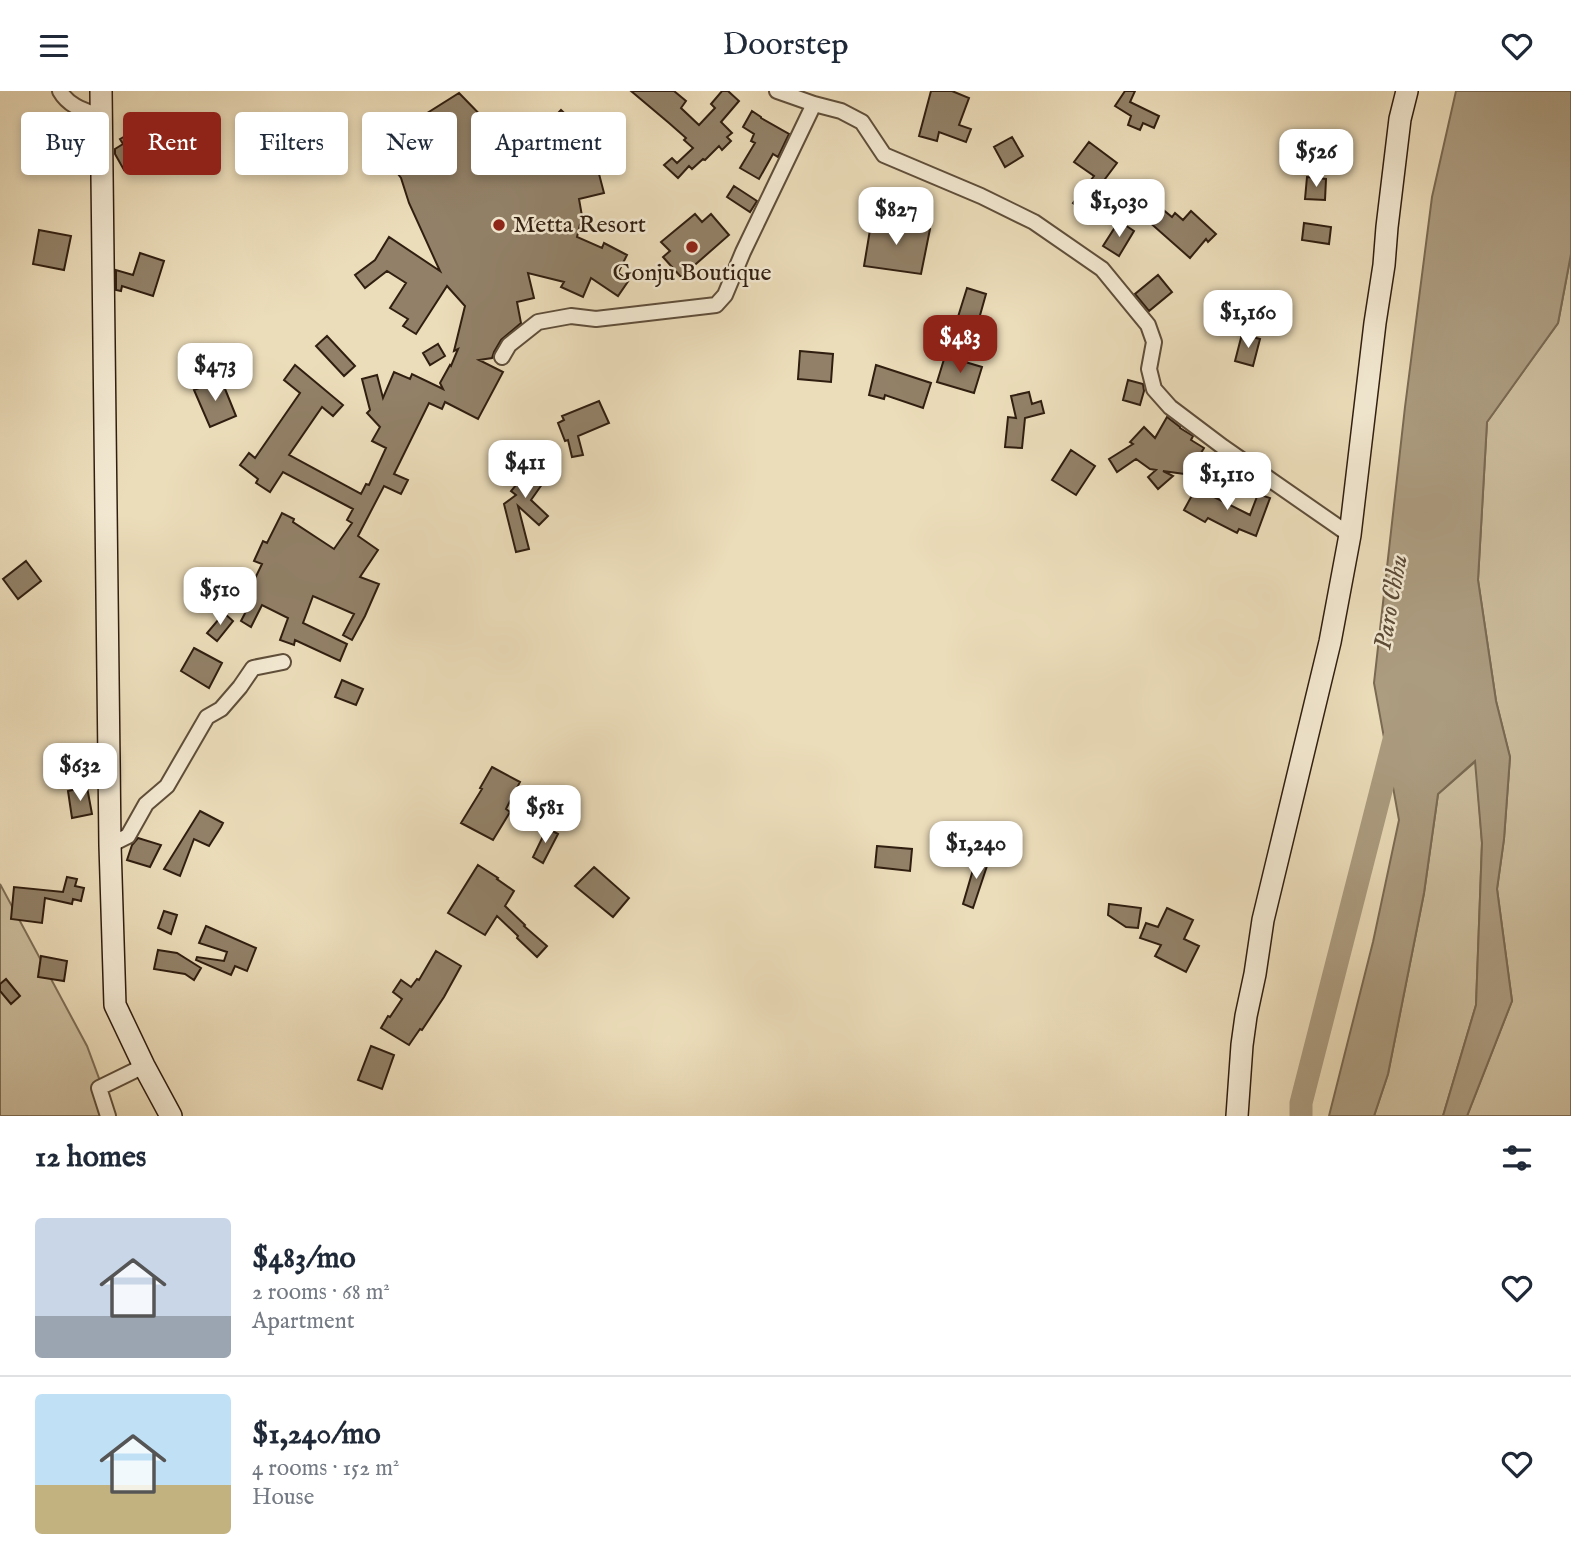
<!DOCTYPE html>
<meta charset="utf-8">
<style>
body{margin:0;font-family:"IM FELL English",serif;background:#f6f6f7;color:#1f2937;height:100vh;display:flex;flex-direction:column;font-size:26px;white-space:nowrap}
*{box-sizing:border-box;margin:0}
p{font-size:23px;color:#747a83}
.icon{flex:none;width:38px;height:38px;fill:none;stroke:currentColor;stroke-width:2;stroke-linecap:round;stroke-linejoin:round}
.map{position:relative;height:1025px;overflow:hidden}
.side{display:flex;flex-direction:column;background:#fff;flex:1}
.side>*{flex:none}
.banner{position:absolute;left:21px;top:21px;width:700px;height:63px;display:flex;gap:14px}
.price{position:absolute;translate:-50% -60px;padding:0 16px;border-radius:14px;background:#fff;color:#222;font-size:23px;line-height:46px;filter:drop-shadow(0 2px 4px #0008)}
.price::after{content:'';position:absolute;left:50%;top:42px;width:21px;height:16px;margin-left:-10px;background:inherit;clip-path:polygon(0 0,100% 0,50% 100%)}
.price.current{background:#8f2418;color:#fff}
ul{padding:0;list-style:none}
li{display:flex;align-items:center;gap:21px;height:175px;padding:0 35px}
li+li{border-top:2px solid #e0e1e3}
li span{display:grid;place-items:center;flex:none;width:196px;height:140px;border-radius:7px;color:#555}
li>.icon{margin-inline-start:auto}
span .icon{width:84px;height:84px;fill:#fffc;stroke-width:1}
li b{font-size:30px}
h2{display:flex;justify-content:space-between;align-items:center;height:84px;padding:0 35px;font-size:30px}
.chip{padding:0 24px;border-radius:7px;background:#fff;box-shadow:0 4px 10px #0003;font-size:24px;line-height:63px}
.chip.current{background:#8f2418;color:#fff}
header{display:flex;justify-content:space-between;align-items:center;height:91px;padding:0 35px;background:#fff;font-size:32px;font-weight:600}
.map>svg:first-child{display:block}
</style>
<header><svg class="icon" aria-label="menu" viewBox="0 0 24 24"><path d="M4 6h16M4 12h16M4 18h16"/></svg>Doorstep<svg class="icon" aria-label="heart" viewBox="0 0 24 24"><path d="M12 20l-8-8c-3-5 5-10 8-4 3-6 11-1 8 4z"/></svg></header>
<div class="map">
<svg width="1571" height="1025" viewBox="0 0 1571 1025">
<rect width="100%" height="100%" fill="#ecddba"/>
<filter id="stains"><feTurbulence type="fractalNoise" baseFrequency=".00286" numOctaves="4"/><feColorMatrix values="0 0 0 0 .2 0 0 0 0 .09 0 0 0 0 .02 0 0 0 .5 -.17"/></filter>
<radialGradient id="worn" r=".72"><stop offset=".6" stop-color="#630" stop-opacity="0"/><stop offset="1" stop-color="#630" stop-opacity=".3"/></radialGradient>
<path fill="#ccbd9d" stroke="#7e6e56" stroke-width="2" d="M 1571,163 L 1571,1025 L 1467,1025 L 1512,910 L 1497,798 L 1504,748 L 1510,666 L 1496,610 L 1478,489 L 1487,331 L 1558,232 Z
M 1476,670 L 1482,752 L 1476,914 L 1443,1025 L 1374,1025 L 1388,983 L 1424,802 L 1438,703 Z
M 0,793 L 87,955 L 113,1025 L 0,1025 Z"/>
<path fill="#ac9c80" stroke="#7a6a53" stroke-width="2" d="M 1456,0 L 1571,0 L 1571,163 L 1558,232 L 1487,331 L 1478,489 L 1496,610 L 1510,666 L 1504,748 L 1497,798 L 1512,910 L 1467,1025 L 1443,1025 L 1476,914 L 1482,752 L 1475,670 L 1438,703 L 1424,802 L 1388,983 L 1374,1025 L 1329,1025 L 1373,851 L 1399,729 L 1374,592 L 1405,316 L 1432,106 Z"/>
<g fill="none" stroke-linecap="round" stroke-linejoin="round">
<path stroke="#ac9c80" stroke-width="23" d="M 1301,1025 L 1301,1012 L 1396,641"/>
</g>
<path fill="#928168" stroke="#301e10" stroke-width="2" d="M 631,0 L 674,0 L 686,10 L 681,17 L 699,34 L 715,17 L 711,13 L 722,0 L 728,0 L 739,10 L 721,31 L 732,42 L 727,46 L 731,50 L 722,59 L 719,55 L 705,69 L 703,68 L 692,78 L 689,75 L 678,87 L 664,74 L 672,67 L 677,72 L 693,57 L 684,49 L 686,47 L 669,32 Z
M 931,0 L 952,0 L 969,7 L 959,34 L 971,38 L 966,51 L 939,41 L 937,50 L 919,45 Z
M 1125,0 L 1135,0 L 1130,11 L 1159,25 L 1154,37 L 1143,32 L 1140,39 L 1128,34 L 1131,25 L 1115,15 Z
M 459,2 L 493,37 L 508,40 L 527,55 L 560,66 L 557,69 L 563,68 L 576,72 L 570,66 L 593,60 L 604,102 L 579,108 L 582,125 L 577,146 L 602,157 L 604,152 L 627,164 L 618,182 L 629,189 L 618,205 L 591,187 L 583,206 L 561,196 L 564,191 L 528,182 L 534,207 L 517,211 L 521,232 L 501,249 L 494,261 L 492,267 L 479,269 L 503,281 L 478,328 L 445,311 L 442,318 L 429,312 L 394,383 L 408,389 L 401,403 L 384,395 L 358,445 L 378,459 L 360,486 L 379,493 L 365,525 L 352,549 L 343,544 L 354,523 L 313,505 L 303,532 L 347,553 L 340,570 L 295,549 L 294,554 L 280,549 L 288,527 L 262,514 L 251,536 L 241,530 L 252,509 L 246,506 L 262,473 L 254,470 L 263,450 L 267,452 L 282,422 L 294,428 L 293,431 L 334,458 L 352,432 L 347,429 L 353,418 L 283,381 L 270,401 L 256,392 L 258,388 L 240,374 L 249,362 L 255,367 L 300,302 L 284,289 L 295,274 L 343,314 L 333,325 L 322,316 L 289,364 L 361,403 L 366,393 L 369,394 L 386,357 L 372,350 L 380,336 L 367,322 L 370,319 L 362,288 L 377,284 L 383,307 L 394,281 L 410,288 L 412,283 L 443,298 L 440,292 L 450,274 L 451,275 L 458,258 L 454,260 L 465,215 L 447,195 L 416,243 L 403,235 L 408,228 L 390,217 L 406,192 L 387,180 L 365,197 L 355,184 L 375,169 L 389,146 L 440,180 L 409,112 L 401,87 L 388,70 L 413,31 Z
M 561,19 L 584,41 L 565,61 L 542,39 Z
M 752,20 L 761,26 L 761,27 L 789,43 L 778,66 L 773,63 L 759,88 L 740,77 L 755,52 L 751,50 L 754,43 L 743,36 Z
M 129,43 L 144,68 L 124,79 L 115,63 L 115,58 L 123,53 L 120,48 Z
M 1012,46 L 1023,65 L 1005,76 L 994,56 Z
M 1089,51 L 1117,72 L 1096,100 L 1104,106 L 1090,125 L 1073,112 L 1094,85 L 1074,71 Z
M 1307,86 L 1326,88 L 1325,109 L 1305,108 Z
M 734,95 L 757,110 L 750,121 L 727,106 Z
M 1150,108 L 1172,126 L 1175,122 L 1183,129 L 1191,120 L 1216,143 L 1208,151 L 1206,148 L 1190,167 L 1139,122 Z
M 695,123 L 702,131 L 711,123 L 729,144 L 681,186 L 663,166 L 670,160 L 661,151 Z
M 872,127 L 930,138 L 921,183 L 864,175 Z
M 1119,130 L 1134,140 L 1119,165 L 1103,155 Z
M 1304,132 L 1331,136 L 1329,153 L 1302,149 Z
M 39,139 L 71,145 L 64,179 L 33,173 Z
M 140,162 L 164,170 L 153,205 L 122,195 L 121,200 L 116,199 L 116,179 L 133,184 Z
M 1158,184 L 1172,201 L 1149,220 L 1135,203 Z
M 967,197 L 986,203 L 977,235 L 957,229 Z
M 1242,243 L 1260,248 L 1253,275 L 1235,270 Z
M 327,245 L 355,275 L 344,285 L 316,255 Z
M 438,253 L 445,265 L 430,274 L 423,262 Z
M 800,260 L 833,263 L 831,291 L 798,288 Z
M 945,265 L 982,276 L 974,302 L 937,291 Z
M 876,274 L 931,292 L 923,317 L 885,304 L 884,308 L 869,304 Z
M 221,288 L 236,325 L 210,336 L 194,299 Z
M 1128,289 L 1143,293 L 1144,300 L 1140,314 L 1123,309 Z
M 1029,301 L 1032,313 L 1041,310 L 1044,322 L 1025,327 L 1022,357 L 1005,356 L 1008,326 L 1016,327 L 1011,305 Z
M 599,310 L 609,332 L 578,345 L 583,364 L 572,366 L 568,349 L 565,350 L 558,332 L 564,329 L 562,325 Z
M 1167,326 L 1180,336 L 1180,337 L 1193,345 L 1191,349 L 1204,357 L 1201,362 L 1218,364 L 1224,368 L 1221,388 L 1163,380 L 1173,385 L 1158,398 L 1148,386 L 1156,379 L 1150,378 L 1136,368 L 1117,381 L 1109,368 L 1133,353 L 1130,351 L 1144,336 L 1155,347 Z
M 1071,359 L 1095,375 L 1076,404 L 1052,389 Z
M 527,365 L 550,382 L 531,409 L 548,425 L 539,434 L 518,415 L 529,458 L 516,461 L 504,413 L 516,404 L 511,400 L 517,393 L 510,388 Z
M 1196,397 L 1250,424 L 1258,403 L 1270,407 L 1256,445 L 1239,438 L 1237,442 L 1208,427 L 1205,431 L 1184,419 Z
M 26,470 L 41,490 L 18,508 L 3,488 Z
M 224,522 L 233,530 L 217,550 L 207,542 Z
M 194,557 L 222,572 L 209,597 L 181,580 Z
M 342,589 L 363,598 L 356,614 L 335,606 Z
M 492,676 L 520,691 L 506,718 L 510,721 L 493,749 L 461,732 L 482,698 L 480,697 Z
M 87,696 L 92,723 L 72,727 L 68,700 Z
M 200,720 L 223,732 L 221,736 L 209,755 L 194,748 L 180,785 L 164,778 Z
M 547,737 L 558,743 L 543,772 L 533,766 Z
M 138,747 L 161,754 L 150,776 L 127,769 L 132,754 Z
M 877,755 L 912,758 L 910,780 L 875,776 Z
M 977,765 L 989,769 L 973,817 L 963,813 Z
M 478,774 L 498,787 L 497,788 L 514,800 L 505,815 L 525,834 L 524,835 L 547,855 L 537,866 L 517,847 L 518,845 L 497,825 L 485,844 L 448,822 Z
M 594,776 L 629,807 L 613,826 L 575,795 Z
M 67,786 L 77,788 L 75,795 L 84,797 L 81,810 L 73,808 L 72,813 L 45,807 L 42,832 L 11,828 L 14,796 L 63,801 Z
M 1109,813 L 1141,817 L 1138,837 L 1126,836 L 1108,824 Z
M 1167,817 L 1193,829 L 1184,848 L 1199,855 L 1186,881 L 1155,865 L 1161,854 L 1140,847 L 1146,832 L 1158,836 Z
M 164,820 L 177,824 L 171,843 L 158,837 Z
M 206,835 L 256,857 L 247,880 L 235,875 L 231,884 L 196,869 L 197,866 L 224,870 L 227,861 L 199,852 Z
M 158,859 L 177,862 L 201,877 L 194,889 L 185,883 L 154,878 Z
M 436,860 L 461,875 L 444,906 L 422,939 L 420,938 L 409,954 L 381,937 L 388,925 L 390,926 L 402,908 L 393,901 L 401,889 L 411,896 L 417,888 L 419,889 Z
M 41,865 L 67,870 L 64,890 L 38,886 Z
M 6,888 L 20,905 L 11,913 L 0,900 L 0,893 Z
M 371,955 L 394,964 L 382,998 L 358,989 Z"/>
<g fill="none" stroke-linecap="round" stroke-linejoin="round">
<g stroke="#5f4e3a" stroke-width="18">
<path id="street" d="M 60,0 C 69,16 86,20 102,26
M 777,0 L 814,13 L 841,20 L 862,31 L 884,64 L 981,105 L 1034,131 L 1102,178 L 1148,234 L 1154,251 L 1149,278 L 1154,298 L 1170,316 L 1223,356 L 1350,444
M 502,266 L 509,254 L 538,231 L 571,225 L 596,228 L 716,214 L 725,204 L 743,161 L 814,13
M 110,754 L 128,745 L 146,713 L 167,695 L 207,626 L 221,618 L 240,596 L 253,577 L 283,571
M 108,1025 L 99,997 L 144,975"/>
</g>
<g stroke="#301e10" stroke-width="24">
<path id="secondary" d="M 101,0 L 110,754 L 115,914 L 144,975 L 171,1025
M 1237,1025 L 1242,954 L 1246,925 L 1255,883 L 1263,829 L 1330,551 L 1350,444 L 1375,232 L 1384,174 L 1387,136 L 1400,28 L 1407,0"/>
</g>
<use href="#street" stroke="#f3e9d2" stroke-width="14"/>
<use href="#secondary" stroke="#f3e9d2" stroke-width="21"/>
</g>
<g fill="#8f2418" stroke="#f3e9d2" stroke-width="2.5">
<circle cx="499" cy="134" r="7"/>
<circle cx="692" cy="156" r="7"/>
</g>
<g text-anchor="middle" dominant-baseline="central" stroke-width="5" stroke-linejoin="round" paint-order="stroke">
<g font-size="24" fill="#301e10" stroke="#f3e9d2" text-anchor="start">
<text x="513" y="134">Metta Resort</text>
<text x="692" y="182" text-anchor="middle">Gonju Boutique</text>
</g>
<g font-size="26" font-style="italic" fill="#5b4a37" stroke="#f3e9d2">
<text transform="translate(1391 511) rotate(-80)">Paro Chhu</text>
</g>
</g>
<rect width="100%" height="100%" filter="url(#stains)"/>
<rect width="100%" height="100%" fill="url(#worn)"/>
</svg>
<b class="price" style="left:1316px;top:98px">$526</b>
<b class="price" style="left:1119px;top:148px">$1,030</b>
<b class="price" style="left:896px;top:156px">$827</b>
<b class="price" style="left:1248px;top:259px">$1,160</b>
<b class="price current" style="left:960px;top:284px">$483</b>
<b class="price" style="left:215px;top:312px">$473</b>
<b class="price" style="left:525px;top:409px">$411</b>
<b class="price" style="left:1227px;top:421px">$1,110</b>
<b class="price" style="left:220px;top:536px">$510</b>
<b class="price" style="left:80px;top:712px">$632</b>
<b class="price" style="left:545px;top:754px">$581</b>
<b class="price" style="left:976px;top:790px">$1,240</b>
<div class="banner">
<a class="chip">Buy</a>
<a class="chip current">Rent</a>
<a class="chip">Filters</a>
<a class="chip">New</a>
<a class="chip">Apartment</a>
</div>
</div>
<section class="side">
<h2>12 homes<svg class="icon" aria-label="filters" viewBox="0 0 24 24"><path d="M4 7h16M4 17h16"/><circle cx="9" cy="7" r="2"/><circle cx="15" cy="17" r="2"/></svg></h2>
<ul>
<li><span style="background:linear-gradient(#c9d6e8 70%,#9aa5b1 0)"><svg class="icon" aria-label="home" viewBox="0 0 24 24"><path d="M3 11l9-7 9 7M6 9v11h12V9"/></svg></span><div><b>$483/mo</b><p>2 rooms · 68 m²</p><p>Apartment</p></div><svg class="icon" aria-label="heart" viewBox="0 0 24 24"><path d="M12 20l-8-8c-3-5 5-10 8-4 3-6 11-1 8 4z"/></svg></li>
<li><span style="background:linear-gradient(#bfe0f5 65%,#c2b280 0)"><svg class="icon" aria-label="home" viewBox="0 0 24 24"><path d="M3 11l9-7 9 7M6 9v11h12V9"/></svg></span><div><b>$1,240/mo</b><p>4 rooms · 152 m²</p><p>House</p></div><svg class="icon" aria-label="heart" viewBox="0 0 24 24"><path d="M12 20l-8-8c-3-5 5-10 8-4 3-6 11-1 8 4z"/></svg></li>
</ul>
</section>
